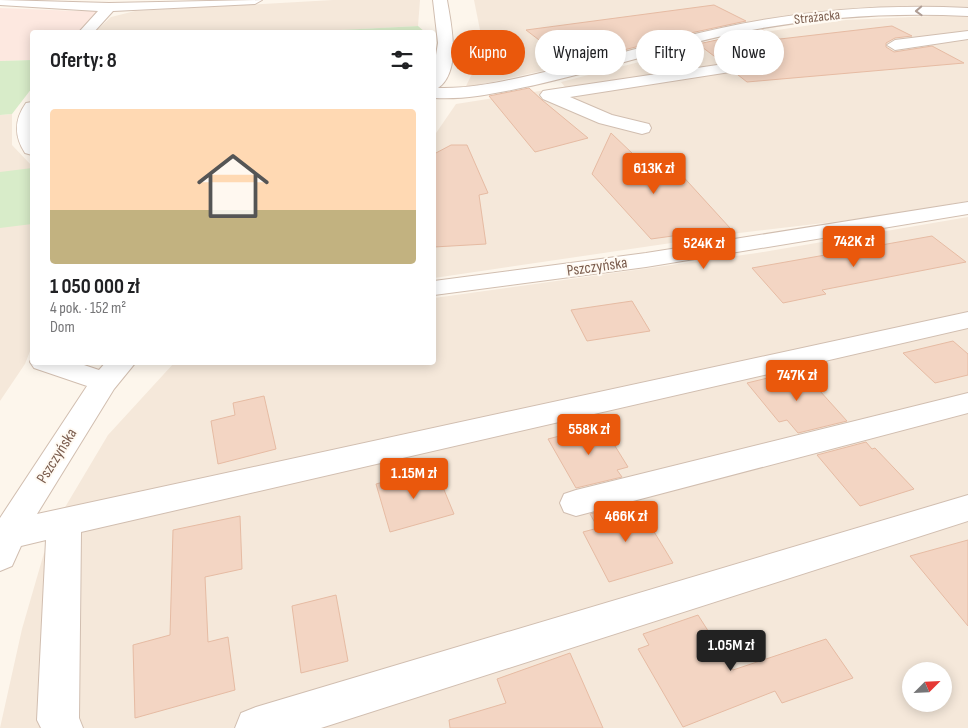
<!DOCTYPE html>
<html lang="pl">
<meta charset="utf-8">
<style>
body{margin:0;font-family:"Sofia Sans Condensed",sans-serif;background:#f6f6f6;color:#202124;height:100vh;display:flex;flex-direction:column;font-size:19px;white-space:nowrap}
*{box-sizing:border-box;margin:0}
p{font-size:16px;color:#757577}
.icon{flex:none;width:28px;height:28px;fill:none;stroke:currentColor;stroke-width:2;stroke-linecap:round;stroke-linejoin:round}
.map{position:relative;flex:1;overflow:hidden}
.panel{position:absolute;left:30px;top:30px;width:406px;height:335px;display:flex;flex-direction:column;background:#fff;border-radius:5px;box-shadow:0 2px 12px #0003}
.panel>*{flex:none}
.hud{position:absolute;left:451px;top:30px;width:441px;height:45px;display:flex;gap:10px}
.needle{width:32px;rotate:66deg}
.fabs{position:absolute;left:902px;top:662px;display:grid;gap:10px}
.fabs a{display:grid;place-items:center;width:50px;height:50px;border-radius:50%;background:#fff;box-shadow:0 2px 12px #0003;font-size:25px}
.price{position:absolute;translate:-50% -42px;padding:0 11px;border-radius:5px;background:#ea580c;color:#fff;font-size:16px;line-height:32px;filter:drop-shadow(0 1px 2px #0008)}
.price::after{content:'';position:absolute;left:50%;top:30px;width:15px;height:11px;margin-left:-8px;background:inherit;clip-path:polygon(0 0,100% 0,50% 100%)}
.price.current{background:#222;color:#fff}
ul{padding:0;list-style:none}
li{display:grid;align-content:center;gap:10px;height:265px;padding:0 20px}
li+li{border-top:1px solid #e0e0e0}
li span{display:grid;place-items:center;height:155px;border-radius:5px;color:#555}
li>.icon{margin-inline-start:auto}
span .icon{width:90px;height:90px;fill:#fffc;stroke-width:1}
li b{font-size:21px}
h2{display:flex;justify-content:space-between;align-items:center;height:60px;padding:0 20px;font-size:21px}
.chip{padding:0 18px;border-radius:22px;background:#fff;box-shadow:0 2px 12px #0003;font-size:18px;line-height:45px}
.chip.current{background:#ea580c;color:#fff}
.map>svg:first-child{display:block}
</style>
<div class="map">
<svg width="968" height="728" viewBox="0 0 968 728">
<rect width="100%" height="100%" fill="#fdf6ec"/>
<path fill="#f5e8da" fill-rule="evenodd" d="M 333,0 L 420,0 L 418,26 L 302,32 L 95,32 L 111,17 L 135,11 Z
M 474,0 L 968,0 L 968,8 L 943,6 L 863,9 L 766,19 L 723,27 L 595,59 L 465,88 L 484,50 Z
M 956,15 L 968,16 L 968,201 L 884,216 L 739,233 L 434,278 L 434,136 L 456,104 L 565,87 L 561,82 L 741,36 L 784,29 L 846,20 Z
M 12,114 L 12,145 L 32,166 L 32,346 L 25,364 L 0,401 L 0,115 Z
M 968,217 L 968,728 L 0,728 L 22,629 L 44,553 L 95,513 L 64,509 L 108,435 L 174,363 L 434,362 L 434,298 L 757,253 ZM 911,671 L 944,671 L 944,704 L 911,704 Z"/>
<path fill="#fde8e0" d="M 0,8 L 77,11 L 99,9 L 80,32 L 32,32 L 31,60 L 0,61 Z"/>
<path fill="#d8ecc9" d="M 418,26 L 425,32 L 302,32 Z
M 32,60 L 32,88 L 12,114 L 0,115 L 0,61 Z
M 32,168 L 32,224 L 0,228 L 0,172 Z"/>
<path fill="#f3d5c3" stroke="#e6bba3" d="M 714,5 L 746,21 L 686,34 L 684,32 L 683,35 L 604,55 L 564,59 L 526,30 Z
M 892,26 L 912,36 L 895,38 L 886,43 L 886,47 L 894,52 L 932,46 L 964,63 L 747,82 L 733,71 L 732,65 L 722,62 L 698,44 L 763,30 L 780,39 Z
M 529,88 L 542,100 L 588,138 L 535,152 L 489,96 Z
M 611,133 L 654,174 L 678,171 L 730,228 L 651,239 L 592,174 Z
M 451,145 L 467,145 L 488,193 L 479,195 L 486,244 L 434,247 L 434,154 Z
M 932,236 L 966,262 L 822,290 L 826,294 L 783,303 L 752,268 Z
M 632,301 L 650,331 L 587,341 L 571,310 Z
M 953,341 L 968,354 L 968,375 L 935,383 L 903,353 Z
M 801,370 L 847,421 L 798,433 L 787,420 L 779,422 L 747,383 Z
M 264,396 L 276,449 L 218,464 L 211,421 L 235,415 L 233,403 Z
M 602,425 L 628,467 L 617,470 L 622,477 L 576,488 L 548,439 Z
M 866,442 L 872,449 L 875,448 L 914,489 L 860,506 L 817,455 Z
M 435,468 L 454,514 L 390,532 L 376,484 Z
M 636,502 L 673,563 L 609,582 L 583,532 L 598,528 L 590,514 Z
M 240,516 L 242,569 L 205,577 L 208,642 L 228,637 L 235,690 L 135,718 L 133,645 L 170,635 L 173,530 Z
M 968,540 L 968,626 L 910,556 Z
M 336,595 L 348,661 L 301,673 L 292,606 Z
M 698,615 L 733,670 L 826,639 L 853,678 L 782,703 L 775,691 L 683,727 L 638,649 L 649,645 L 643,634 Z
M 570,653 L 603,728 L 450,728 L 449,720 L 506,703 L 497,679 Z"/>
<g fill="none" stroke-linecap="round" stroke-linejoin="round">
<g stroke="#d1beb0" stroke-width="2">
<path id="minor" d="M 0,0 L 109,3 L 262,0 L 255,4 L 113,11 L 94,32 L 79,32 L 98,11 L 0,5 Z
M 433,0 L 447,0 C 451,24 462,71 438,88 C 470,89 501,82 532,75 C 581,64 630,50 679,38 C 774,13 869,3 968,8 L 968,16 C 873,11 781,20 689,44 C 638,58 587,73 535,85 C 502,92 468,100 434,98 L 434,67 L 438,43 Z
M 968,31 L 968,39 L 895,50 L 887,45 L 895,40 Z
M 724,64 L 730,66 L 732,69 L 730,72 L 570,97 L 612,115 L 649,124 L 651,128 L 649,132 L 642,134 L 599,123 L 543,99 L 540,95 L 543,91 L 549,90 Z
M 32,102 L 32,155 L 25,153 C 14,136 14,120 26,103 Z
M 968,202 L 968,214 L 646,267 L 434,295 L 434,281 L 646,253 Z
M 968,312 L 968,328 L 81,532 L 79,718 L 83,728 L 41,728 L 37,720 L 46,540 L 21,546 L 12,566 L 0,571 L 0,518 L 87,386 L 34,368 L 30,362 L 32,358 L 32,362 L 75,362 L 99,370 L 106,362 L 136,362 L 114,389 L 37,514 Z
M 968,393 L 968,413 L 576,516 L 564,512 L 560,503 L 564,494 L 576,490 Z
M 968,495 L 968,521 L 321,728 L 235,728 L 241,713 L 256,707 Z"/>
</g>
<use href="#minor" fill="#fff" fill-rule="evenodd"/>
</g>
<defs><path id="oneway-chevron" d="M-2-3.5L2.5 0L-2 3.5" fill="none" stroke-width="1.6" stroke-linecap="round" stroke-linejoin="round" transform="scale(1.25)"/></defs>
<use stroke="#af9d94" href="#oneway-chevron" transform="translate(919 11) rotate(178)"/>
<g text-anchor="middle" dominant-baseline="central" stroke-width="4" stroke-linejoin="round" paint-order="stroke">
<g font-size="14" fill="#7a5c4d" stroke="#fffaf3">
<text transform="translate(817 17) rotate(-6)">Strażacka</text>
</g>
<g font-size="16" fill="#7a5c4d" stroke="#fffaf3">
<text transform="translate(597 267) rotate(-8)">Pszczyńska</text>
<text transform="translate(57 456) rotate(-58)">Pszczyńska</text>
</g>
</g>
</svg>
<div class="fabs">
<a><svg class="needle" viewBox="-14 -14 28 28"><path d="M0-13l5 13h-10z" fill="#e53935"/><path d="M0 13l5-13h-10z" fill="#757577"/></svg></a>
</div>
<b class="price" style="left:654px;top:195px">613K zł</b>
<b class="price" style="left:854px;top:268px">742K zł</b>
<b class="price" style="left:704px;top:270px">524K zł</b>
<b class="price" style="left:797px;top:402px">747K zł</b>
<b class="price" style="left:589px;top:456px">558K zł</b>
<b class="price" style="left:414px;top:500px">1.15M zł</b>
<b class="price" style="left:626px;top:543px">466K zł</b>
<b class="price current" style="left:731px;top:672px">1.05M zł</b>
<div class="hud">
<a class="chip current">Kupno</a>
<a class="chip">Wynajem</a>
<a class="chip">Filtry</a>
<a class="chip">Nowe</a>
</div>
<section class="panel">
<h2>Oferty: 8<svg class="icon" aria-label="filters" viewBox="0 0 24 24"><path d="M4 7h16M4 17h16"/><circle cx="9" cy="7" r="2"/><circle cx="15" cy="17" r="2"/></svg></h2>
<ul>
<li><span style="background:linear-gradient(#ffd9b3 65%,#c2b280 0)"><svg class="icon" aria-label="home" viewBox="0 0 24 24"><path d="M3 11l9-7 9 7M6 9v11h12V9"/></svg></span><div><b>1 050 000 zł</b><p>4 pok. · 152 m²</p><p>Dom</p></div></li>
</ul>
</section>
</div>
